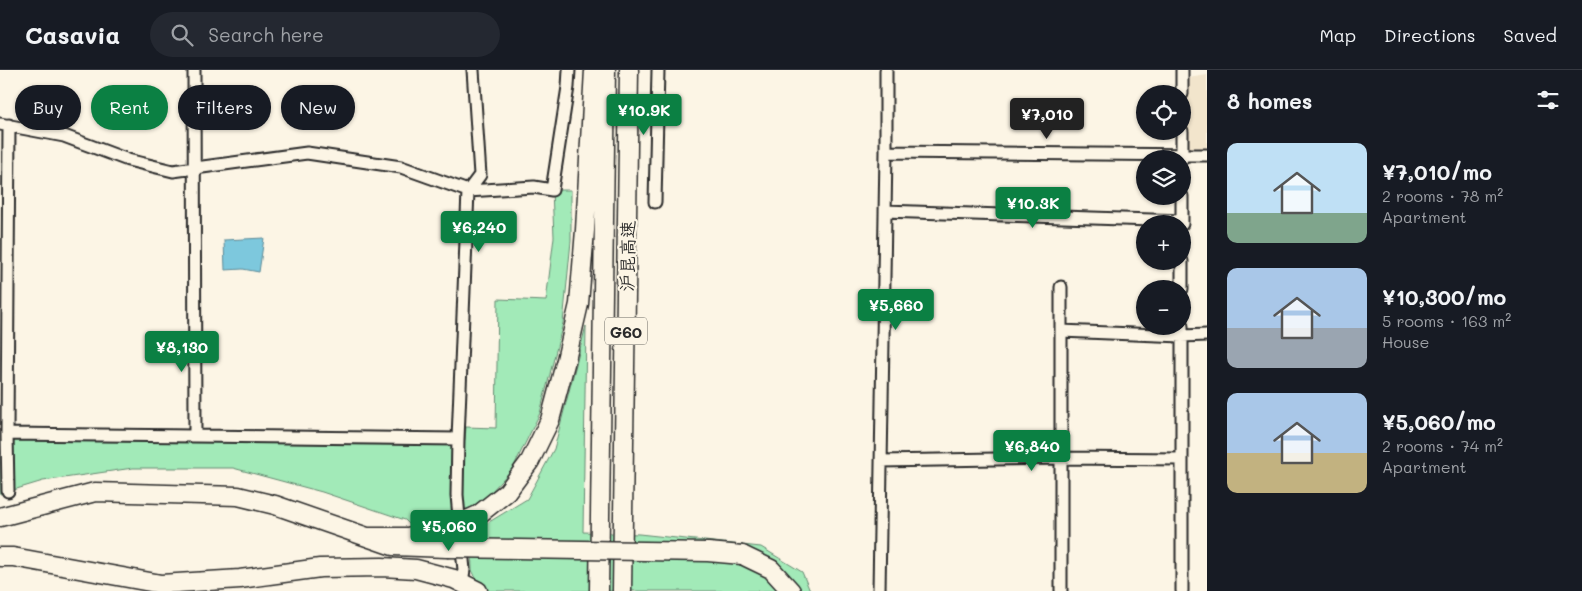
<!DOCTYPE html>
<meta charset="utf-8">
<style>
body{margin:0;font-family:Mali,"LXGW WenKai TC",sans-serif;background:#242831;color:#f1f3f6;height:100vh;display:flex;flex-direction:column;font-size:19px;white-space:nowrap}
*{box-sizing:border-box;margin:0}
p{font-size:16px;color:#9ea1a6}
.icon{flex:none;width:28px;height:28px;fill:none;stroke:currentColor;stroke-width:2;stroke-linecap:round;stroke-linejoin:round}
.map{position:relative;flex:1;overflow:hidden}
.sheet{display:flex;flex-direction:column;background:#171b24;width:375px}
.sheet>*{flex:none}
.guide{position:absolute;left:15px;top:15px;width:475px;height:45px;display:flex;gap:10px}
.fabs{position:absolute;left:1136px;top:15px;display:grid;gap:10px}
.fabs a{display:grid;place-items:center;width:55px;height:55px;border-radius:50%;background:#171b24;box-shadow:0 1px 4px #0004;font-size:25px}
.price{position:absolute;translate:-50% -42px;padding:0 11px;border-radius:5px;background:#0b8043;color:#fff;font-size:16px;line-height:32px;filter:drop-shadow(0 1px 2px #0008)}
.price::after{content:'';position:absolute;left:50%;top:30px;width:15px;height:11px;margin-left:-8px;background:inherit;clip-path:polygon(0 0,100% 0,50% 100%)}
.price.active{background:#222;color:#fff}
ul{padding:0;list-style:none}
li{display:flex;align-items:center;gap:15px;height:125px;padding:0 20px}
li span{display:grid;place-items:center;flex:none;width:140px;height:100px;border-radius:10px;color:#555}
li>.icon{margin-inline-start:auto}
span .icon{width:60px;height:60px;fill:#fffc;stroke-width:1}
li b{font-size:21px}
h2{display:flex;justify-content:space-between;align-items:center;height:60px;padding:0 20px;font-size:21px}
.chip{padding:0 18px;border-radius:22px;background:#171b24;box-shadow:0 1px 4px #0004;font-size:18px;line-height:45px}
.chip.active{background:#0b8043;color:#fff}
header{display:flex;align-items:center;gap:30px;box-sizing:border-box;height:70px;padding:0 25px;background:#171b24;border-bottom:1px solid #363941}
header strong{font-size:24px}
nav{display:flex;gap:28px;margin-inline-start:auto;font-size:18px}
.search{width:350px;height:45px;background:#242831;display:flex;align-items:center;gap:12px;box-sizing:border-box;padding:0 18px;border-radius:28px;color:#9ea1a6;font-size:19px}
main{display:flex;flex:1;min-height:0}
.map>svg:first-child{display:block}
</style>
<header>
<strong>Casavia</strong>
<div class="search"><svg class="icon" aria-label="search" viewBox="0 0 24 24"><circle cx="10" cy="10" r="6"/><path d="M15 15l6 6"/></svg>Search here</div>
<nav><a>Map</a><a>Directions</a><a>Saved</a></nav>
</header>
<main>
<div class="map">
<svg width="1207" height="521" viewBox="0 0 1207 521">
<rect width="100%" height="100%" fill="#fcf5e5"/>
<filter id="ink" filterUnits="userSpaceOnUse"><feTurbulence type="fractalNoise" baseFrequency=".02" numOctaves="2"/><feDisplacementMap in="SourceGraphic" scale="10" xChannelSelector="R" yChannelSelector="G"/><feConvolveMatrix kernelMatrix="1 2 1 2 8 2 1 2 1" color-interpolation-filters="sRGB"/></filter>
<g filter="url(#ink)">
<path fill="#f2e5cc" d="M 1207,5 L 1207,93 L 1182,85 L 1182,9 Z"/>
<path fill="#a2eab8" stroke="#668a72" d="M 552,120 L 571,120 L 571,171 L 563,253 L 540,343 L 513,398 L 480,434 L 443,448 L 410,455 L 405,450 L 322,422 L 233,398 L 133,398 L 43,411 L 0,424 L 0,363 L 465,370 L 466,357 L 496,358 L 498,229 L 546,231 L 554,167 Z
M 586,256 L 583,462 L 639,464 L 761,477 L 802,502 L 810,521 L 482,521 L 472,500 L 471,463 L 527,429 L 554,379 Z"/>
<path fill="#7dc8dd" stroke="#5c8996" d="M 264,168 L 259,202 L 243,199 L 225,200 L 224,170 Z"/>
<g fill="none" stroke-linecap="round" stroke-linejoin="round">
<g stroke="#2b2b2b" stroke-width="15">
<path id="minor" d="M 1182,24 L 1182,0
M 0,54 L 64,66 L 128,90 L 173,101 L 307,83 L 401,97 L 468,121 L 534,117 L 552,120 L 568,17 L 569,0
M 886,82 L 1207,85
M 1182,89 L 1182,61
M 655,132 L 658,0
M 885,141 L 1182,151
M 1182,154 L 1182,126
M 1182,191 L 1182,219
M 1061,217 L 1061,521
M 1182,256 L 1182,521
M 1061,261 L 1182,266 L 1207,265
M 7,364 L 9,55
M 195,366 L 458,369 L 457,425 L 459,447
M 458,369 L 468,121 L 480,105 L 473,0
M 881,391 L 1061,388 L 1182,389
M 8,421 L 7,364 L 195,366 L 194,0
M 460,460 L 464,500 L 463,506
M 879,521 L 886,82 L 886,0"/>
</g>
<g stroke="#2b2b2b" stroke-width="21">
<path id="highway" d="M 0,447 L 95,422 L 238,426 L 275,435 L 393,476 L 447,478
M 367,467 L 407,467 L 447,459 L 478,445 L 507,422 L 530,391 L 550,350 L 566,290 L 579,234 L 585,160 L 594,0
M 742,485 L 771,499 L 791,521
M 0,487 L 13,487 L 161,514 L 240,509 L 320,498 L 382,497 L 416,499 L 454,509 L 478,521
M 599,521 L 606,0
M 622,521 L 629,0"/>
</g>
<use href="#minor" stroke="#fcf5e5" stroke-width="11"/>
<use href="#highway" stroke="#fcf5e5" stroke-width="18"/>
<g stroke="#2b2b2b" stroke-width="21" stroke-linecap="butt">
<path id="highway-bridge" d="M 447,478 L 708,482 L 742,485"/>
</g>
<use href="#highway-bridge" stroke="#fcf5e5" stroke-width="18"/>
</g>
</g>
<g text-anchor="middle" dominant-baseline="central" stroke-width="4.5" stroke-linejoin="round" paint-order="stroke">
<rect fill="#fcf5e5" stroke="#6a6863" stroke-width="1" x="605" y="247.5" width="42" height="27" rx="4"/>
<g font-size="16" font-weight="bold" fill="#2b2b2b">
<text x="626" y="261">G60</text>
</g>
<g font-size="18" fill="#2b2b2b" stroke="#fcf5e5">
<text transform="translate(627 186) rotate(-89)">沪昆高速</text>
</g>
</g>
</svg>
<div class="fabs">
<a><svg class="icon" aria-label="locate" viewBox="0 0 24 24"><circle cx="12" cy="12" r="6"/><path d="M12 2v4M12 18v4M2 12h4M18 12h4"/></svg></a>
<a><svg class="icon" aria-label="layers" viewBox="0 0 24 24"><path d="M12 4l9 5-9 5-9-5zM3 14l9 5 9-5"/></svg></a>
<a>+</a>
<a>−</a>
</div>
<b class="price" style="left:644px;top:66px">¥10.9K</b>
<b class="price active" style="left:1047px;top:70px">¥7,010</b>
<b class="price" style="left:1033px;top:159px">¥10.3K</b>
<b class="price" style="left:479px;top:183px">¥6,240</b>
<b class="price" style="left:896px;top:261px">¥5,660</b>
<b class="price" style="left:182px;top:303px">¥8,130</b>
<b class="price" style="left:1032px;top:402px">¥6,840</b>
<b class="price" style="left:449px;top:482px">¥5,060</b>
<div class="guide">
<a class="chip">Buy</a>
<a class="chip active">Rent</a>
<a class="chip">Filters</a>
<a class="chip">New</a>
</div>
</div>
<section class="sheet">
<h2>8 homes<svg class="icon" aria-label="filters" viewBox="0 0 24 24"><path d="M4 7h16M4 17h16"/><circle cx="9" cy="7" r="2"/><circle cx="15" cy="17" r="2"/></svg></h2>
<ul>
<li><span style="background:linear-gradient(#bfe0f5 70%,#7fa58c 0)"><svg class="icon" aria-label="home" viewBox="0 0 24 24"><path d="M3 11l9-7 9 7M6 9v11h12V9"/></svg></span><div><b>¥7,010/mo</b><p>2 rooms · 78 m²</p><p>Apartment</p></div></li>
<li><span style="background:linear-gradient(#a9c7e8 60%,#9aa5b1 0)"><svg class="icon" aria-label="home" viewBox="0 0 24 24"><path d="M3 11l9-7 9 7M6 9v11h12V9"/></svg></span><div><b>¥10,300/mo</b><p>5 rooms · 163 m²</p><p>House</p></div></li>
<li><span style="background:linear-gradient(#a9c7e8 60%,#c2b280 0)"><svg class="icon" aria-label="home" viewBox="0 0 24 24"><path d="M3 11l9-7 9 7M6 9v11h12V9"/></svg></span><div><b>¥5,060/mo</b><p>2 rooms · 74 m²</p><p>Apartment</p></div></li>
</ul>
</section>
</main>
